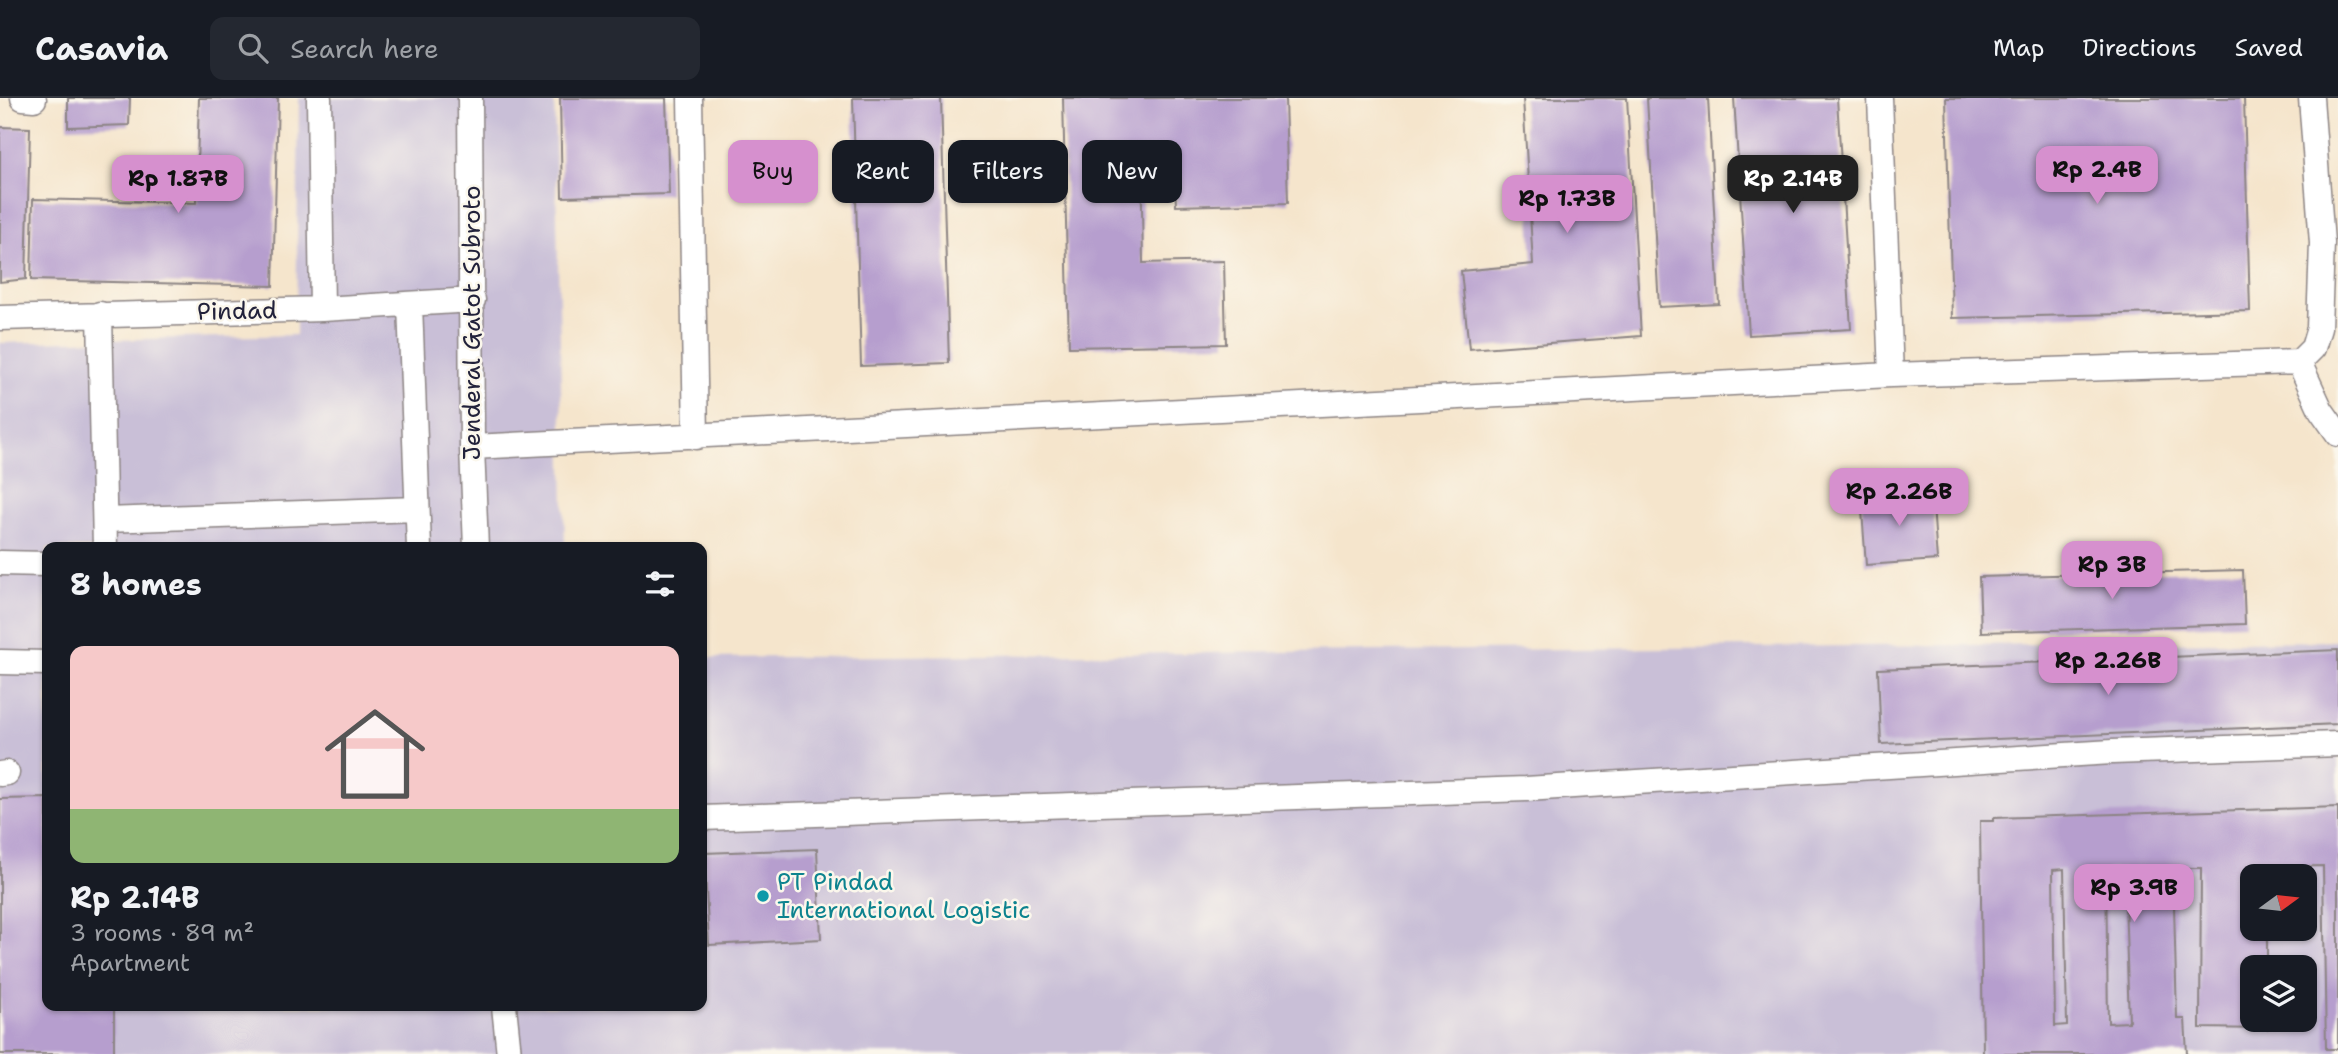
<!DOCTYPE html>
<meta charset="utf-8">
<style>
body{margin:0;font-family:"Shantell Sans",sans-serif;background:#242831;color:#f1f3f6;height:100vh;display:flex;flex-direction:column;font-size:26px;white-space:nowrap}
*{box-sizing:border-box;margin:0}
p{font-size:23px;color:#9ea1a6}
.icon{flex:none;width:38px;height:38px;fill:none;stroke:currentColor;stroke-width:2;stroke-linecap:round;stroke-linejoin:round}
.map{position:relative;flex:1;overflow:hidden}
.panel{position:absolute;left:42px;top:444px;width:665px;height:469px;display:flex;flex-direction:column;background:#171b24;border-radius:14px;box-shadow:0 2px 5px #0004}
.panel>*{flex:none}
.hud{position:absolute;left:728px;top:42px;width:665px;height:63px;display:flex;gap:14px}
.needle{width:46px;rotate:75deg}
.buttons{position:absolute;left:2240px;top:766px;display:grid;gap:14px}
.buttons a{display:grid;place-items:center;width:77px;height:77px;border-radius:14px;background:#171b24;box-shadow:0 2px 5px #0004;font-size:35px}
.price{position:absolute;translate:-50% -60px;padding:0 16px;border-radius:14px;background:#d690ce;color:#111;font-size:23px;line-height:46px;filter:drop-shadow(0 2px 4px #0008)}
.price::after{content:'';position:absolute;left:50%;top:42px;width:21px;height:16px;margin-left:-10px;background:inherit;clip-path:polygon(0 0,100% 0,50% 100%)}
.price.selected{background:#222;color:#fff}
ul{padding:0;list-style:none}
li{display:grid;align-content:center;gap:14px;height:371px;padding:0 28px}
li+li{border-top:2px solid #363941}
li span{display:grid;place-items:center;height:217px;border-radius:14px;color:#555}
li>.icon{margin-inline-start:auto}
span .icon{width:126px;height:126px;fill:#fffc;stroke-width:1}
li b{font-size:30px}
h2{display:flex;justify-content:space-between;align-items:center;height:84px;padding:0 28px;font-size:30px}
.tag{padding:0 24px;border-radius:14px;background:#171b24;box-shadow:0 2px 5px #0004;font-size:24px;line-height:63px}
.tag.selected{background:#d690ce;color:#111}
header{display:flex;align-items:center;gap:42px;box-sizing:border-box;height:98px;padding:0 35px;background:#171b24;border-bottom:2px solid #363941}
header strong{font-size:33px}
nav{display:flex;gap:38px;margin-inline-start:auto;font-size:24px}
.search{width:490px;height:63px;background:#242831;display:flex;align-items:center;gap:18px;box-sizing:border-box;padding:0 24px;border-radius:14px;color:#9ea1a6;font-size:26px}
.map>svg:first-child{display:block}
</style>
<header>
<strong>Casavia</strong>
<div class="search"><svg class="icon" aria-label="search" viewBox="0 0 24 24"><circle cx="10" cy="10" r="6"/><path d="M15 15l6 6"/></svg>Search here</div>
<nav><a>Map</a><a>Directions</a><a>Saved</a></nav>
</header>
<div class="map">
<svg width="2338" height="956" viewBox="0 0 2338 956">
<rect width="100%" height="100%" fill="#fbf7ec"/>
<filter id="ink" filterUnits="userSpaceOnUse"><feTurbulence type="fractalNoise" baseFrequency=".0143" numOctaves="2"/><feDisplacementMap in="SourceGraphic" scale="14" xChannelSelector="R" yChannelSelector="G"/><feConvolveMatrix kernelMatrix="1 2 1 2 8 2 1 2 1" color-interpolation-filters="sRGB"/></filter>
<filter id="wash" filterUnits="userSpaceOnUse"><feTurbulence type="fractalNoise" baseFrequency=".00686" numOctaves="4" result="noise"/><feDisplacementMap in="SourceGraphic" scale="28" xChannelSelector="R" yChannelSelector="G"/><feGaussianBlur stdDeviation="1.57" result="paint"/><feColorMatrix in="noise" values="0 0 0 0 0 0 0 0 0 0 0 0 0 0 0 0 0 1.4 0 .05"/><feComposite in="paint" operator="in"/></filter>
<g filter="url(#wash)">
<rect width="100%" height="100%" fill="#f5e5cc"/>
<path fill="#c9bfd7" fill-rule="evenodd" d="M 299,0 L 554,0 L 565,450 L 47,450 L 47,908 L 702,908 L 702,560 L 2338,543 L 2338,956 L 0,956 L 0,245 L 296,237 ZM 2252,779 L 2305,779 L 2305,831 L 2252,831 ZM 2252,870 L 2305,870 L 2305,922 L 2252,922 Z"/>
<g id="blocks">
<path fill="#b69ece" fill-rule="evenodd" d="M 68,0 L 130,0 L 129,27 L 68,29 Z
M 199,0 L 278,0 L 273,188 L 31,182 L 33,101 L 196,105 Z
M 560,0 L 666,0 L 669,96 L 562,99 Z
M 853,0 L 941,0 L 949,265 L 861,268 Z
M 1063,0 L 1285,0 L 1288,105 L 1176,108 L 1174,55 L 1141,55 L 1143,165 L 1224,163 L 1226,246 L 1069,249 Z
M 1523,0 L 1627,0 L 1641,238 L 1469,251 L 1461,173 L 1533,166 Z
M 1647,0 L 1708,0 L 1719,206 L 1659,209 Z
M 1734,0 L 1837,0 L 1851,231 L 1749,237 Z
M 1946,0 L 2244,0 L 2250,213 L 1952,220 Z
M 0,29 L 30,30 L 26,181 L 0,184 Z
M 1932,394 L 1937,462 L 1866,467 L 1861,399 Z
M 2243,472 L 2245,526 L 1981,534 L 1979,479 Z
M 2338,552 L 2338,626 L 1881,646 L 1878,571 Z
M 47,700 L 47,908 L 114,908 L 114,956 L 0,956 L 0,701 Z
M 2338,709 L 2338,951 L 2326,951 L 2323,768 L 2268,769 L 2268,779 L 2252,779 L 2252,831 L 2267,831 L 2267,870 L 2252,870 L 2252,922 L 2267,922 L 2267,931 L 2200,930 L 2201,770 L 2173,770 L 2177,921 L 2185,921 L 2187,956 L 1983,956 L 1980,723 L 1993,723 L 1993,720 ZM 2124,770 L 2129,924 L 2108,925 L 2106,771 ZM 2064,771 L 2067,927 L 2055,928 L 2053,772 Z
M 817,751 L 821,841 L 709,847 L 704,755 Z"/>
</g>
</g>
<g filter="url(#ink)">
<use href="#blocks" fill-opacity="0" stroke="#8c8484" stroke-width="2"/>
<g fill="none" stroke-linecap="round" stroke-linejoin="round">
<g stroke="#8c8484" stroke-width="27">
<path id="service" d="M 23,0 L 34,1
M 319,0 L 322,211
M 470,0 L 472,349 L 476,450
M 690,0 L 696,339
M 1880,0 L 1891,277
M 410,206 L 419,450
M 100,216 L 105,450
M 0,220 L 322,211 L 473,202
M 2299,264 L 2321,312 L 2338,336
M 472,349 L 1891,277 L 2299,264 L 2313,250 L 2319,230 L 2322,145 L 2311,0
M 105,422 L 417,411
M 0,465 L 47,466
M 0,564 L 47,565
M 0,676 L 7,675
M 702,720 L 1526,691 L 2112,654 L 2338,646
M 504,908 L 509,956"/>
</g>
<use href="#service" stroke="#fff" stroke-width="24"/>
</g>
</g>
<circle fill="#0f9aa8" stroke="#fbf7ec" stroke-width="2.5" cx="763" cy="798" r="7"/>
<g text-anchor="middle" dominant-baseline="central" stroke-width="5" stroke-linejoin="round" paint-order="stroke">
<g font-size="24" fill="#22223b" stroke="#fbf7ec">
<text transform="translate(237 213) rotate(-1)">Pindad</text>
<text transform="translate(472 225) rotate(-90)">Jenderal Gatot Subroto</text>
</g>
<g font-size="24" fill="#0d838f" stroke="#fbf7ec" text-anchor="start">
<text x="777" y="784">PT Pindad<tspan x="777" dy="28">International Logistic</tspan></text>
</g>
</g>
</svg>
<div class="buttons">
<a><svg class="needle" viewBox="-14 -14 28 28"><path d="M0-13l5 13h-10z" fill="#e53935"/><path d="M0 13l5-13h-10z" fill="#9ea1a6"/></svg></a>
<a><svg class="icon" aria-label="layers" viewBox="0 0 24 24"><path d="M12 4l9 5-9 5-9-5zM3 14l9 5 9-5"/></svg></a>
</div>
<b class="price" style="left:2097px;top:108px">Rp 2.4B</b>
<b class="price" style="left:178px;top:117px">Rp 1.87B</b>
<b class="price selected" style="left:1793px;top:117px">Rp 2.14B</b>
<b class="price" style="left:1567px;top:137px">Rp 1.73B</b>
<b class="price" style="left:1899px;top:430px">Rp 2.26B</b>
<b class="price" style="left:2112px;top:503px">Rp 3B</b>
<b class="price" style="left:2108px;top:599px">Rp 2.26B</b>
<b class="price" style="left:2134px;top:826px">Rp 3.9B</b>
<div class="hud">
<a class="tag selected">Buy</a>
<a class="tag">Rent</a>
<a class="tag">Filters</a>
<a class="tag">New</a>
</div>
<section class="panel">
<h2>8 homes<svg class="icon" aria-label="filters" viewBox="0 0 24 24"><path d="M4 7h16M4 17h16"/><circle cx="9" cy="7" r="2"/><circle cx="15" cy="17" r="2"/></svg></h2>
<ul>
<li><span style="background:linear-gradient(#f6c9c9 75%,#8fb573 0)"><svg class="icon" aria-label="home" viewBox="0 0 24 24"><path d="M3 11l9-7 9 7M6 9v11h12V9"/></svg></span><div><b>Rp 2.14B</b><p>3 rooms · 89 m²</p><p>Apartment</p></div></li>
</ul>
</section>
</div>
